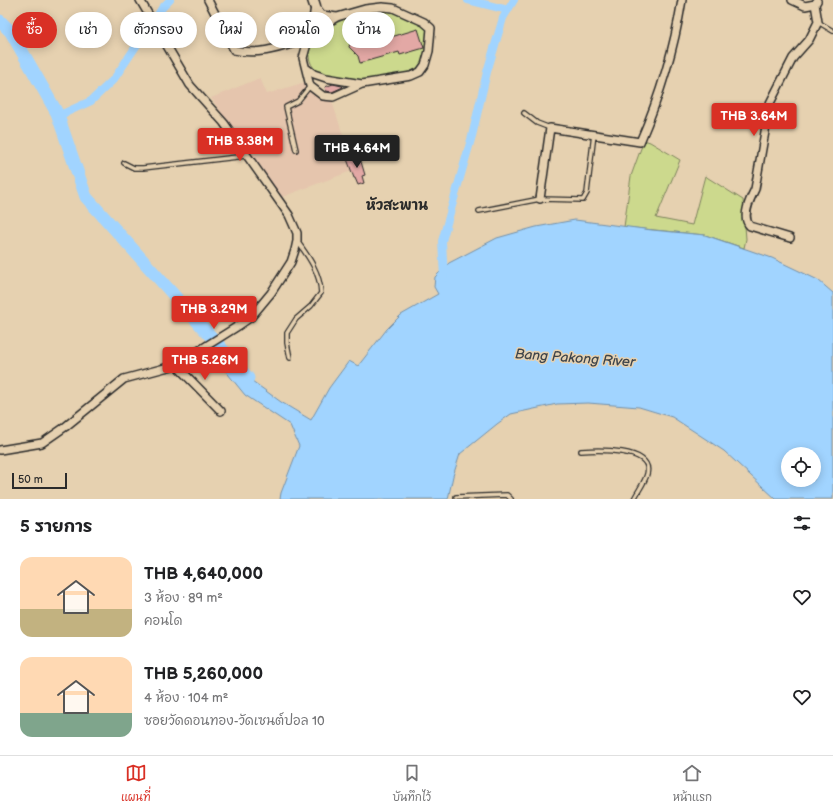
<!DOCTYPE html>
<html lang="th">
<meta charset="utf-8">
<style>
body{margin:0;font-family:"Balsamiq Sans","Playpen Sans Thai",sans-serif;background:#f6f6f6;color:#202124;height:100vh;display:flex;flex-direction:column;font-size:15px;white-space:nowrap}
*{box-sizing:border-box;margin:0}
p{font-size:13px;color:#757577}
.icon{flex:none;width:22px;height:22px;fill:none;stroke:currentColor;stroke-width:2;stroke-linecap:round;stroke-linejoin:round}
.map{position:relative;height:499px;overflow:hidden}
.sheet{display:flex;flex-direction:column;background:#fff;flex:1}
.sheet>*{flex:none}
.banner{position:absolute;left:12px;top:12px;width:400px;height:36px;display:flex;gap:8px}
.tools{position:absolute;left:781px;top:447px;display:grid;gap:8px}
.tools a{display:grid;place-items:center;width:40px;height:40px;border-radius:50%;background:#fff;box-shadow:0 2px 10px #0003;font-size:20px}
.scale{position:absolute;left:12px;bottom:10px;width:55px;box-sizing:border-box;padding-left:4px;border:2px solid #2b2b2b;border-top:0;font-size:11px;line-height:14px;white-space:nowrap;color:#2b2b2b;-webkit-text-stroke:3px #e6d1b0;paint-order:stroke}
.price{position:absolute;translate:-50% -34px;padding:0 9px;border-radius:4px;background:#d93025;color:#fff;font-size:13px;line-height:26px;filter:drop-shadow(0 1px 2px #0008)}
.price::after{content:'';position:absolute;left:50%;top:24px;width:12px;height:9px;margin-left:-6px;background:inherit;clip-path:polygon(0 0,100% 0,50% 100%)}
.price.current{background:#222;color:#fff}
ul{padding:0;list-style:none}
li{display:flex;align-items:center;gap:12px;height:100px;padding:0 20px}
li span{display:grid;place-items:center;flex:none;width:112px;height:80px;border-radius:12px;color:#555}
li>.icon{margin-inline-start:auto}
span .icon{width:48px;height:48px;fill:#fffc;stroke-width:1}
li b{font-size:17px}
h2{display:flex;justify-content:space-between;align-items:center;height:48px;padding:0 20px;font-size:17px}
.pill{padding:0 14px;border-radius:18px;background:#fff;box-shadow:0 2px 10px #0003;font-size:14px;line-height:36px}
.pill.current{background:#d93025;color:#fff}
.dock{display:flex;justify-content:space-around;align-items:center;height:56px;border-top:1px solid #e0e0e0;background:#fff;font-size:11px;color:#757577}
.dock a{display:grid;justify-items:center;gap:2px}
.dock .current{color:#d93025}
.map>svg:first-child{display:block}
</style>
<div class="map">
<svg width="833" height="499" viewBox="0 0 833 499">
<rect width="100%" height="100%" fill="#e6d1b0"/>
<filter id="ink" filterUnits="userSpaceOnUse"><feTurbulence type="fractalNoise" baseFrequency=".025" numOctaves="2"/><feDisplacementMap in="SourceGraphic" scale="8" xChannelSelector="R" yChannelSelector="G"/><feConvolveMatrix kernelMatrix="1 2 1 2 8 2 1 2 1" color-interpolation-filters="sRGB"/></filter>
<g filter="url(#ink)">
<path fill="#e5c5ad" d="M 260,78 L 267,94 L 305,82 L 312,92 L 319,98 L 332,101 L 354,170 L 282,197 L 211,98 Z"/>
<path fill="#ccd98d" stroke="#7c825c" d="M 391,10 L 422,24 L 427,28 C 428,39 427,58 419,66 C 413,74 377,80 367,80 C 356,80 324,77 316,70 C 312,67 310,62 309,57 C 305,34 346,17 364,12 C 372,9 383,11 391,10 Z
M 644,140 L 650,142 L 680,160 L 656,218 L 692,225 L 705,176 L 743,200 L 746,239 L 744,248 L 705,235 L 624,227 L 631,176 Z"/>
<path fill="#a1d4ff" stroke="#7290aa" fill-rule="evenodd" d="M 575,220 L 652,230 L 705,235 L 772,258 L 818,280 L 833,293 L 833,499 L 776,499 L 724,451 L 672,417 L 639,407 L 588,403 L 557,404 L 511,414 L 497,424 L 460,454 L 453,476 L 448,499 L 280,499 L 281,493 L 299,446 L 290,425 L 245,395 L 215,358 L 233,361 L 248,378 L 281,402 L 311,420 L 329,388 L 349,361 L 358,366 L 387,329 L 401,315 L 438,294 L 434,287 L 435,277 L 449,263 L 497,238 L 536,227 ZM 788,454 L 814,454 L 814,480 L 788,480 Z"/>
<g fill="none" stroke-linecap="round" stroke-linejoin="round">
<path stroke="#a1d4ff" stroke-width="8" d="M 468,0 L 508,10
M 157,16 L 162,8 L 170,0
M 58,116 L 91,101 L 114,79 L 149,27
M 444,278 L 442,241 L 472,136 L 487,72 L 503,18 L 514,0"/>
<path stroke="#a1d4ff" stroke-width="13" d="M 0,21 L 11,32 L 57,113 L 86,197 L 248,378"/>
</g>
<path fill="#e3a8a5" stroke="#2b2b2b" d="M 386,22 L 391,37 L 418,29 L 424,48 L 400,55 L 399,52 L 360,63 L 358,56 L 349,47 L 352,36 L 351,32 Z
M 333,84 L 342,86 L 343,87 L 332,92 L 326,91 L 325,87 Z
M 359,155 L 365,175 L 362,176 L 364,183 L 358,185 L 355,178 L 354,178 L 347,159 Z"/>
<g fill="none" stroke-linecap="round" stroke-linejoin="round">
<g stroke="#2b2b2b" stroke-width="6">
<path id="lane" d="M 818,22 L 833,31
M 524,113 L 537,123 L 550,128
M 296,150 L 286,107 L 298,101 L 310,86
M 124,163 L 134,168 L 143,168 L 246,156
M 479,211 L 540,199 L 583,200 L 587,193 L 594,134
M 290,358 L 287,343 L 287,333 L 296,319 L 311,306 L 321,293 C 320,273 309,257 297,241
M 581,451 C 595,450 654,447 647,474 C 645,482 638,491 634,499
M 456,497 L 507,495 L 511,499"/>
</g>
<g stroke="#2b2b2b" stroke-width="10">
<path id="street" d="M 208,0 L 234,50 C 260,56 284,46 308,39
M 792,0 L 805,6 L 815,4 L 817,1
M 315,6 L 312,26 L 303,58 L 310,86 L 323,96 L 333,97 L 362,84
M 315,6 L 322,15 L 337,17
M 306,68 L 314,74 L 326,78 L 362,84 L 411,76 L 420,72 L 425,65 L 429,51 L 431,28 L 424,22 L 393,8 L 382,7 L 365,9 L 337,17 L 310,33
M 540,199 L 550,128 L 640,142 C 660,96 674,50 682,0
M 790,238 L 750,226 C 741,217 750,199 755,189 L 770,103 L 793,58 L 809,40 L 818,22 L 815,4
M 176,365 L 221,411
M 0,450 L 42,443 L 65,427 L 124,379 L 176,365 L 238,326 L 251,317 L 271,293 L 291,262 L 295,250 L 297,241 L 297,233 L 289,215 L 224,123 L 190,85 L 140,0"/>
</g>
<g stroke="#2b2b2b" stroke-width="13">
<path id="secondary" d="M 313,0 L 315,6"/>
</g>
<use href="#lane" stroke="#e6d1b0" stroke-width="3.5"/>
<use href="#street" stroke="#e6d1b0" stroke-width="7"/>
<use href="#secondary" stroke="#e6d1b0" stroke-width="10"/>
</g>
</g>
<g text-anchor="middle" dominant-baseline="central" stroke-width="3" stroke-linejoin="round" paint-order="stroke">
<g font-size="14" font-weight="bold" fill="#2b2b2b" stroke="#e6d1b0">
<text x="397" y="205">หัวสะพาน</text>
</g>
<g font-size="14" font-style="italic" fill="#3d444b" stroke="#e6d1b0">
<text transform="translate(575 358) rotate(4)">Bang Pakong River</text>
</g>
</g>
</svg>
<div class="tools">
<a><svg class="icon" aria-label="locate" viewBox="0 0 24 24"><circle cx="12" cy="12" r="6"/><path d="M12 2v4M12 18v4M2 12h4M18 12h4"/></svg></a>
</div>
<div class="scale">50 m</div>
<b class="price" style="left:754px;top:137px">THB 3.64M</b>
<b class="price" style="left:240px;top:162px">THB 3.38M</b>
<b class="price current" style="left:357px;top:169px">THB 4.64M</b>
<b class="price" style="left:214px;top:330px">THB 3.29M</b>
<b class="price" style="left:205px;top:381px">THB 5.26M</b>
<div class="banner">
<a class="pill current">ซื้อ</a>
<a class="pill">เช่า</a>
<a class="pill">ตัวกรอง</a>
<a class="pill">ใหม่</a>
<a class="pill">คอนโด</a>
<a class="pill">บ้าน</a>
</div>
</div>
<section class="sheet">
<h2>5 รายการ<svg class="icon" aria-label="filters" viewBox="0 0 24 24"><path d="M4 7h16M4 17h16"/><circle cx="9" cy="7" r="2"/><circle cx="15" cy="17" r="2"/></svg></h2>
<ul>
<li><span style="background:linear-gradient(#ffd9b3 65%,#c2b280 0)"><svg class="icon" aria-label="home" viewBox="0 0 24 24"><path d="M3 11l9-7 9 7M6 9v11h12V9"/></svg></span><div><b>THB 4,640,000</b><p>3 ห้อง · 89 m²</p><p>คอนโด</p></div><svg class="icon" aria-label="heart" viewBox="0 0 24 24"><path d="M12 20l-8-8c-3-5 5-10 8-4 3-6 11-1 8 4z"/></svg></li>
<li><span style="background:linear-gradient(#ffd9b3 70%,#7fa58c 0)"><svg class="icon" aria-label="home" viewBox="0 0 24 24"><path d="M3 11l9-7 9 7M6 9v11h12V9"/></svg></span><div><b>THB 5,260,000</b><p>4 ห้อง · 104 m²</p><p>ซอยวัดดอนทอง-วัดเซนต์ปอล 10</p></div><svg class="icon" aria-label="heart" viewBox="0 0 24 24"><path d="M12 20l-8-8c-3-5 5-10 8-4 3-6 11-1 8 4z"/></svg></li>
</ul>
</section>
<nav class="dock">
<a class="current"><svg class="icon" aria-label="map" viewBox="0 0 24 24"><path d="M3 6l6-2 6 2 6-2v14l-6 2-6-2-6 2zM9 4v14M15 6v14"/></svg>แผนที่</a>
<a><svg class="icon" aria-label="saved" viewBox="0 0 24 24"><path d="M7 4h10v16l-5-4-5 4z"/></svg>บันทึกไว้</a>
<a><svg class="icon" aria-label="home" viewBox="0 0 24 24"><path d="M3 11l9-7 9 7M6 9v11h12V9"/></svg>หน้าแรก</a>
</nav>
